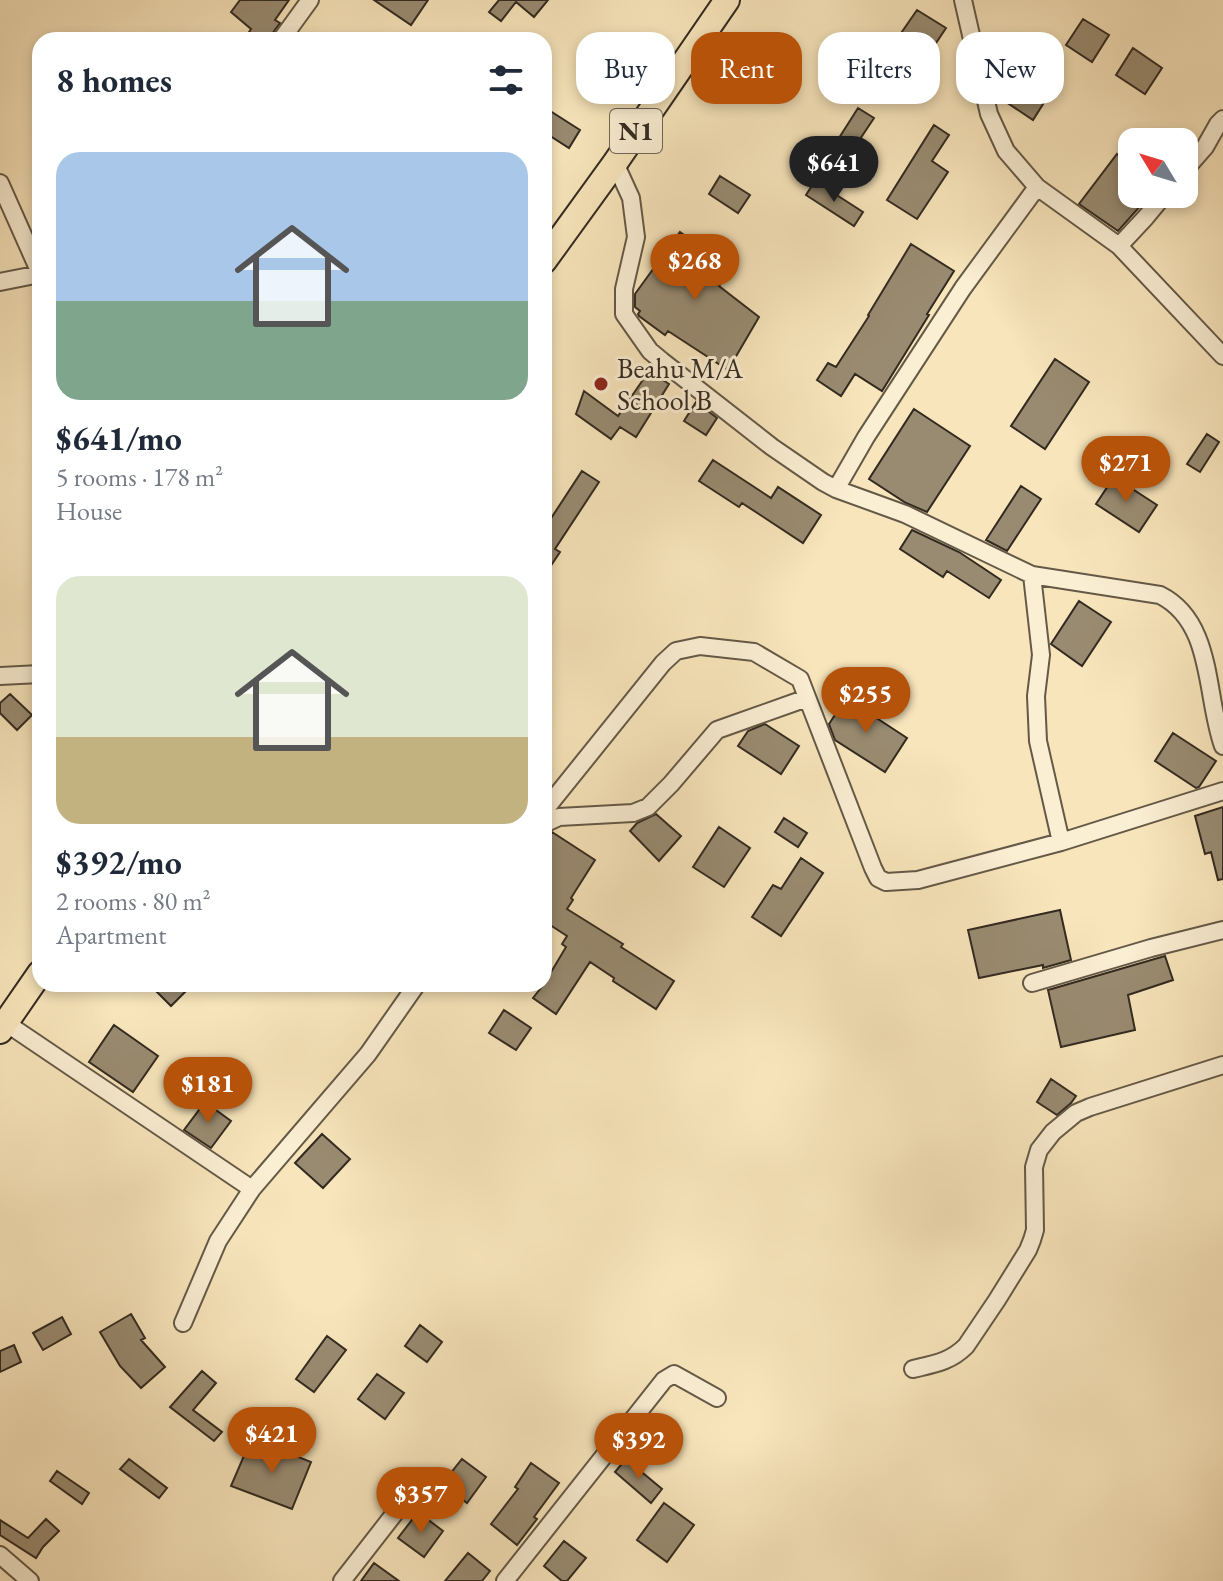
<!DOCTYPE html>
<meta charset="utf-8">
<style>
body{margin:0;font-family:"EB Garamond",serif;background:#f2f2f3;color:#1f2937;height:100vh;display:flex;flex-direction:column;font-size:30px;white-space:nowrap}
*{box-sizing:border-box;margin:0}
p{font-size:26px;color:#747a83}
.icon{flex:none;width:44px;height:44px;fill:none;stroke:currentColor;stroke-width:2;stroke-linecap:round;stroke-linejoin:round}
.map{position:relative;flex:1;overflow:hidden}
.panel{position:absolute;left:32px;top:32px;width:520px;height:960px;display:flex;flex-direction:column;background:#fff;border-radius:24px;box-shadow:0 4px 12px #0003}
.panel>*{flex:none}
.guide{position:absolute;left:576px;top:32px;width:526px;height:72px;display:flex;gap:16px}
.needle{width:52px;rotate:308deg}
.controls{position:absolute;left:1118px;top:128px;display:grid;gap:16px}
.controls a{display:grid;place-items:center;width:80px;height:80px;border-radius:16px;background:#fff;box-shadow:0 4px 12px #0003;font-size:40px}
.price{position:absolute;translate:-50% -68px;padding:0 18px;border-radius:28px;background:#b45309;color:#fff;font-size:26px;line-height:52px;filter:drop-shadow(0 2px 4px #0008)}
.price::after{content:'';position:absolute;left:50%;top:48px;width:24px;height:18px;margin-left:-12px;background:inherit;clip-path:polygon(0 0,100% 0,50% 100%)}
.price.current{background:#222;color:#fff}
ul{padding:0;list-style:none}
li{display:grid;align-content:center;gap:16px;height:424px;padding:0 24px}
li span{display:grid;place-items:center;height:248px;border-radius:24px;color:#555}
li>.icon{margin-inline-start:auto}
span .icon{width:144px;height:144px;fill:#fffc;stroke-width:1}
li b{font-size:34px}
h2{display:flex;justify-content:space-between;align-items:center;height:96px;padding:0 24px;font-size:34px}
.chip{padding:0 28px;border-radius:24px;background:#fff;box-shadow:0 4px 12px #0003;font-size:28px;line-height:72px}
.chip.current{background:#b45309;color:#fff}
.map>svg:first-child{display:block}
</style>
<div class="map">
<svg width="1223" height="1581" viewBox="0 0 1223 1581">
<rect width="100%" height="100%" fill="#f8e5bb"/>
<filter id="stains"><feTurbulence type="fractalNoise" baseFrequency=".0025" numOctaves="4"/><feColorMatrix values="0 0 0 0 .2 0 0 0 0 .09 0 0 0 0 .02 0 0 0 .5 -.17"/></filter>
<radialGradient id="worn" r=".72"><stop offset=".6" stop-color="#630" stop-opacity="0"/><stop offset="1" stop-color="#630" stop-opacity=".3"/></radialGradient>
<path fill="#998b71" stroke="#322a20" stroke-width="2" d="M 240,0 L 289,0 L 275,20 L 280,23 L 272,34 L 270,40 L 244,40 L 251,29 L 231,12 Z
M 374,0 L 428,0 L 411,25 Z
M 499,0 L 548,0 L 534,17 L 516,2 L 501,21 L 489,12 Z
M 917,10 L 946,28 L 926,58 L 897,39 Z
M 1083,19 L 1109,35 L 1092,62 L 1066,45 Z
M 1133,48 L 1162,68 L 1145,94 L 1116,75 Z
M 1017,72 L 1050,93 L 1033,120 L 1000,98 Z
M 544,107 L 580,130 L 569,148 L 544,132 Z
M 858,108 L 874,118 L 854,148 L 839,138 Z
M 934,125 L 949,135 L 932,161 L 948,172 L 917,219 L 887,200 Z
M 1117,154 L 1132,165 L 1132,194 L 1151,194 L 1118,231 L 1079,204 Z
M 720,176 L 750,195 L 738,213 L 709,194 Z
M 815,181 L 863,212 L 854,226 L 806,195 Z
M 680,232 L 732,269 L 719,286 L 759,317 L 728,370 L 668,331 L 665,335 L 639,316 L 638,314 L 640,311 L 635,307 L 635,294 Z
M 911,244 L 954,271 L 927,314 L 929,315 L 882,391 L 855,374 L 841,396 L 817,380 L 828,363 L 836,367 L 869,316 L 868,315 Z
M 1055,359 L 1089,382 L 1045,449 L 1011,426 Z
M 649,371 L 669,384 L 636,437 L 620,427 L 611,439 L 576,414 L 584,391 L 618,416 Z
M 696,402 L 717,418 L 706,435 L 684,421 Z
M 914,409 L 970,446 L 927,512 L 906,503 L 869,479 Z
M 1207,434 L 1219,442 L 1200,472 L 1187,464 Z
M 713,460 L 771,498 L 778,487 L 821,515 L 803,543 L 742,503 L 739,507 L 699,481 Z
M 582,471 L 599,482 L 555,549 L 560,552 L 544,576 L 544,529 Z
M 1114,477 L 1157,505 L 1139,532 L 1096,504 Z
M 1021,486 L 1041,499 L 1007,551 L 986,540 Z
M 912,530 L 959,552 L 1001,580 L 989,598 L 947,571 L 943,577 L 900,549 Z
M 1079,601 L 1111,622 L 1082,666 L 1051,644 Z
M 10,694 L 32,715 L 17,730 L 0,713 L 0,703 Z
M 846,698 L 907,738 L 885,772 L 835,740 L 829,724 Z
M 765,724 L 799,746 L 781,774 L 738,746 L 748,731 Z
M 1173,733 L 1216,761 L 1199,787 L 1196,788 L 1155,761 Z
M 1223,807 L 1223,879 L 1218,880 L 1211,852 L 1205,854 L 1195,816 Z
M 656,814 L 681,836 L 659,861 L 630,831 L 637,823 Z
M 784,818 L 807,833 L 798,847 L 775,832 Z
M 719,827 L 750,848 L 724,887 L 693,867 Z
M 552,832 L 595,860 L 571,898 L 573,900 L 567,909 L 623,944 L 621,947 L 674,981 L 656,1009 L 613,981 L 614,978 L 590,962 L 556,1014 L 533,998 L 544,984 L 566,947 L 562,944 L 567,936 L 544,921 L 544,845 Z
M 801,858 L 823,873 L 781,936 L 752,917 L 773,885 L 781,889 Z
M 1060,910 L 1071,960 L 1043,968 L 1043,965 L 979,978 L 968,930 Z
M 1165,956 L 1173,980 L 1128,995 L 1135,1030 L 1061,1047 L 1048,990 Z
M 149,984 L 193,984 L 171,1006 Z
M 504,1010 L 531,1028 L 516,1050 L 489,1033 Z
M 114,1025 L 158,1056 L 133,1092 L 89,1062 Z
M 1051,1079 L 1076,1096 L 1071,1103 L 1057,1115 L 1037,1102 Z
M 205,1102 L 231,1121 L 211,1148 L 184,1130 Z
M 322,1134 L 350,1159 L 323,1188 L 295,1163 Z
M 131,1314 L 145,1338 L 141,1340 L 165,1367 L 141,1388 L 120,1366 L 100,1332 Z
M 62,1317 L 71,1334 L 43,1350 L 33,1333 Z
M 420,1325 L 442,1342 L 427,1362 L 405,1346 Z
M 327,1336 L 346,1350 L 314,1392 L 296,1379 Z
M 14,1345 L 21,1362 L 0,1372 L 0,1351 Z
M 202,1371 L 216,1383 L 193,1410 L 222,1432 L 214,1441 L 170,1407 Z
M 377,1374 L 404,1393 L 385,1419 L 358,1399 Z
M 249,1444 L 273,1455 L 276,1448 L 311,1462 L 292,1509 L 231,1486 Z
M 129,1459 L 167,1488 L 159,1498 L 120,1469 Z
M 462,1459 L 486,1477 L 467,1503 L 442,1484 Z
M 626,1459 L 662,1489 L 651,1503 L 615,1472 Z
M 531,1463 L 559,1483 L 534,1517 L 537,1519 L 517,1545 L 491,1524 L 518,1489 L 515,1487 Z
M 57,1471 L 89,1493 L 82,1504 L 50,1481 Z
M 664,1503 L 694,1525 L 667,1562 L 637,1540 Z
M 418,1512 L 443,1531 L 424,1557 L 398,1538 Z
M 46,1519 L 59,1531 L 43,1547 L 36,1558 L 0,1535 L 0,1520 L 28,1538 Z
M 564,1541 L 586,1558 L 567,1581 L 562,1581 L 544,1566 Z
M 468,1553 L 490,1571 L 482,1581 L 445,1581 Z
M 374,1563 L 399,1581 L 361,1581 Z"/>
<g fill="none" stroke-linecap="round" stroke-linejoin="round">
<g stroke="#645947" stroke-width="20">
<path id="minor" d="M 963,0 L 989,114 L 1006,151 L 1037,187 L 1119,246 L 1223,356
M 281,40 L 310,0
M 615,163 L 631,198 L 636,237 L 624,289 L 624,314 L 650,351 L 662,361 L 772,447 L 823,482 L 836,489 L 905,514 L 1032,575 L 1160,595 C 1214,622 1205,696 1223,746
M 1184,171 L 1205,147 L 1218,124 L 1223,119
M 0,183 L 40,273
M 1119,246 L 1146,217 L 1165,194
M 0,282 L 40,274
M 836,489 L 866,437 L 963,288 L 1037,187
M 1032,575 L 1041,655 L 1036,696 L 1038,741 L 1061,842
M 0,676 L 40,674
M 544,811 L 663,663 L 676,651 L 700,646 L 754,652 L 800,679 L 873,868 L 878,878 L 886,882 L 918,880 L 1061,842 L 1223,791
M 544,824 L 559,817 L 633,813 L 648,807 L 671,784 L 717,730 L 807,698
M 1032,983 L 1151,948 L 1223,930
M 6,1023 L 252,1189
M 183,1323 L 218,1241 L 252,1189 L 368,1054 L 417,984
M 913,1369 C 934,1364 950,1362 966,1346 L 997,1300 L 1028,1250 L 1032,1240 L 1035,1230 L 1034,1167 L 1039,1150 L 1053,1132 L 1076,1113 L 1090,1107 L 1223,1065
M 0,1555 L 30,1581
M 342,1581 L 423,1477
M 505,1581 L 664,1380 L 674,1374 L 717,1398"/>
</g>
<g stroke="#322a20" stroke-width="28">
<path id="highway" d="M 544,261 L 615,163 L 727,0
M 0,1031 L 40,973"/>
</g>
<use href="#minor" stroke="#faeed3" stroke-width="16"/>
<use href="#highway" stroke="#f8e5bb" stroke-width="24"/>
</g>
<circle fill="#8f2418" stroke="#faeed3" stroke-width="3" cx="601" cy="384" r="8"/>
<g text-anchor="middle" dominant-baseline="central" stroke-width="6" stroke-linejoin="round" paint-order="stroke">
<rect fill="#faeed3" stroke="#6e6556" stroke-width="2" x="610" y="109" width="52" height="44" rx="6"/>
<g font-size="26" font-weight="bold" fill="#322a20">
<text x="636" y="131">N1</text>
</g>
<g font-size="28" fill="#322a20" stroke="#faeed3" text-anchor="start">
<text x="617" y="368">Beahu M/A<tspan x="617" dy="32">School B</tspan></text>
</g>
</g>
<rect width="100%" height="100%" filter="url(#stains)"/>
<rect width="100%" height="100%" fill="url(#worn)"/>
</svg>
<div class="controls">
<a><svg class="needle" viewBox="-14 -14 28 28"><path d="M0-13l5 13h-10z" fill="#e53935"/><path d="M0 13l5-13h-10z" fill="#747a83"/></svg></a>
</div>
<b class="price current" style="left:834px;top:204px">$641</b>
<b class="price" style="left:695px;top:302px">$268</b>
<b class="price" style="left:1126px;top:504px">$271</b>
<b class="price" style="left:866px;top:735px">$255</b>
<b class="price" style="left:208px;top:1125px">$181</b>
<b class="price" style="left:272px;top:1475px">$421</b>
<b class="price" style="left:639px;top:1481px">$392</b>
<b class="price" style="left:421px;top:1535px">$357</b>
<div class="guide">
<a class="chip">Buy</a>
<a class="chip current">Rent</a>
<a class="chip">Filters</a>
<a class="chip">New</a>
</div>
<section class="panel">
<h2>8 homes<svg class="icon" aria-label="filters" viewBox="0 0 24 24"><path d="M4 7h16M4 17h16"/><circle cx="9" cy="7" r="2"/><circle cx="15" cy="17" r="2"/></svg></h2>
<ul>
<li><span style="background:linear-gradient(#a9c7e8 60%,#7fa58c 0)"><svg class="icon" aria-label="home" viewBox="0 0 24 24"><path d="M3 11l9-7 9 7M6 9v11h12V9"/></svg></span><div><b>$641/mo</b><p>5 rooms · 178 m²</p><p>House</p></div></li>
<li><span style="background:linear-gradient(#dfe7d0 65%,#c2b280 0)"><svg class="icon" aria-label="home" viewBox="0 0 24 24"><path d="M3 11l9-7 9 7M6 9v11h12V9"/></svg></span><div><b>$392/mo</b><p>2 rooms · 80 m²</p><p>Apartment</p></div></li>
</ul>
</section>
</div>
